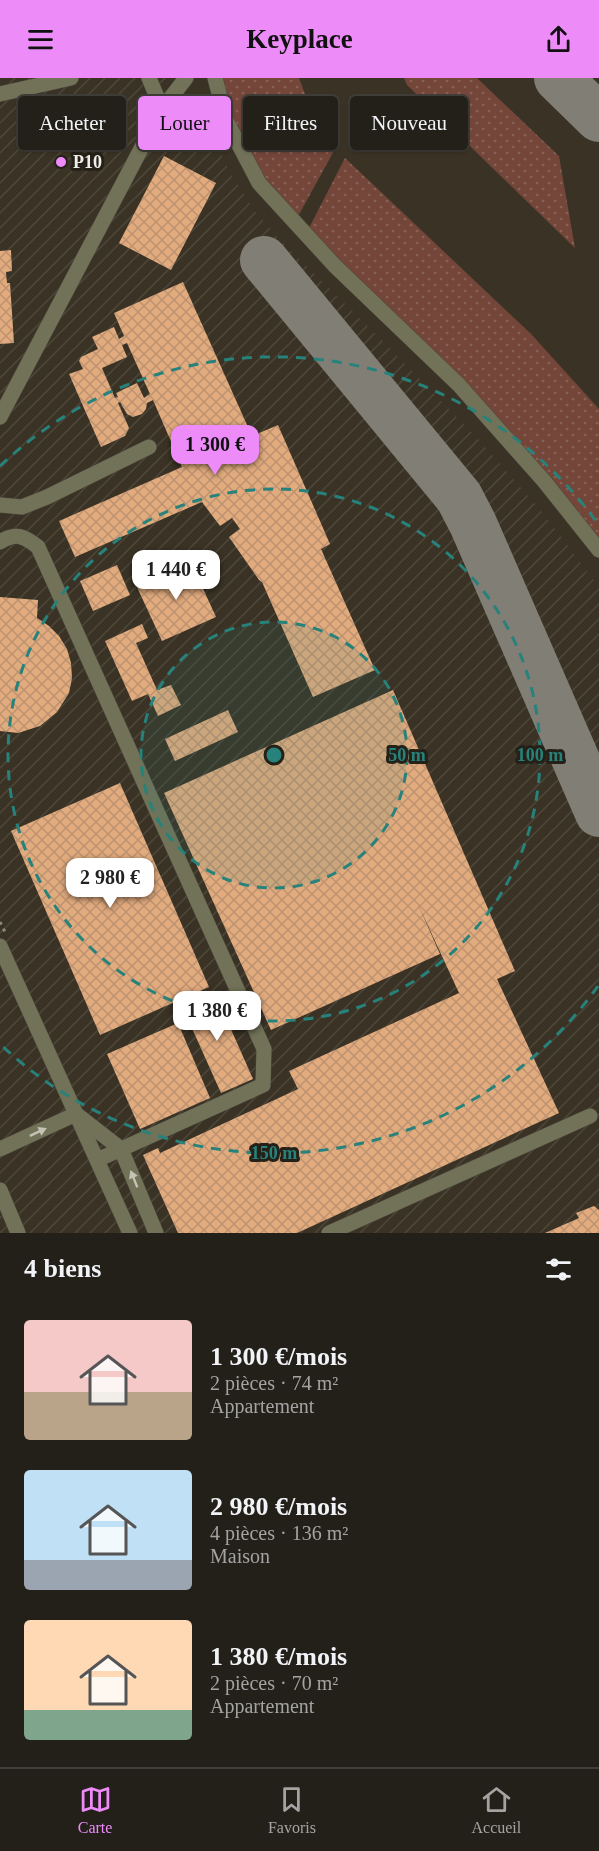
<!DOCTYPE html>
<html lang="fr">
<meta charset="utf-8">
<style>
body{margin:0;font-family:"Times New Roman",serif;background:#2f2d27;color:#f1f3f6;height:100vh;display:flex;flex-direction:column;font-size:22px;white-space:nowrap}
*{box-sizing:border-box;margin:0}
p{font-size:20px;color:#a3a3a2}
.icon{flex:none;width:33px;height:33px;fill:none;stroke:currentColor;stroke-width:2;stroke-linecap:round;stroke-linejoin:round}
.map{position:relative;height:1155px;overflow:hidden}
.sheet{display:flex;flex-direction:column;background:#23201a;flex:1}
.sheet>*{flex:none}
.banner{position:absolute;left:18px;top:18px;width:564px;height:54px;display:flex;gap:12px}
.price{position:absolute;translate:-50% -51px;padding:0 14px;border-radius:12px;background:#fff;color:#222;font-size:20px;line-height:39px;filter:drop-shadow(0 2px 3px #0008)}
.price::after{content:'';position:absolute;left:50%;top:36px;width:18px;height:14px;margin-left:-9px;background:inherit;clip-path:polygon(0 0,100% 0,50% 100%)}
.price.on{background:#ed8cf9;color:#111}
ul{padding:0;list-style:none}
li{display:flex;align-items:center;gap:18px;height:150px;padding:0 24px}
li span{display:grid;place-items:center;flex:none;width:168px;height:120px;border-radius:6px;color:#555}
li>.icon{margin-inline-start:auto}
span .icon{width:72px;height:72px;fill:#fffc;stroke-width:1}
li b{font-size:26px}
h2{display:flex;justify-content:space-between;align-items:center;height:72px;padding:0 24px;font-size:26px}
.pill{padding:0 21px;border-radius:6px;background:#23201a;box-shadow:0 2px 4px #0004,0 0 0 2px #403e39;font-size:21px;line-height:54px}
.pill.on{background:#ed8cf9;color:#111}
header{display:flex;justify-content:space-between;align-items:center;height:78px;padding:0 24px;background:#ed8cf9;color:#111;font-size:27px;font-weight:800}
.tab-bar{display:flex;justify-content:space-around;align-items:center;height:84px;border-top:2px solid #403e39;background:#23201a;font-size:16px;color:#a3a3a2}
.tab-bar a{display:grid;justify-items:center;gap:3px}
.tab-bar .on{color:#ed8cf9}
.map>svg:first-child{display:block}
</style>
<header><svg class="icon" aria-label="menu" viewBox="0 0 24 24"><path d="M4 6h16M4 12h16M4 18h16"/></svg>Keyplace<svg class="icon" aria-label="share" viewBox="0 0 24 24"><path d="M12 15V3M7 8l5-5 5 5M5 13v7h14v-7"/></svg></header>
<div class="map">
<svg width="599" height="1155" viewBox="0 0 599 1155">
<defs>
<pattern id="industrial-furrows" width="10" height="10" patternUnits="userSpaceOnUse" patternTransform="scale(1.5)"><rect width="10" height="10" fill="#3a3325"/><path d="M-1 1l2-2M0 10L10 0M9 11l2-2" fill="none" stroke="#4d473a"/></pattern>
<pattern id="grass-dots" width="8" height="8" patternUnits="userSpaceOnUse" patternTransform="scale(1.5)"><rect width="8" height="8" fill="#74463a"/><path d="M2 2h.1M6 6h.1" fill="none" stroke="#886156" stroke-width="1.8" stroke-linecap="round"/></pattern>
<pattern id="building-cross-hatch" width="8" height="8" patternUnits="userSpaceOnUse" patternTransform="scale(1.5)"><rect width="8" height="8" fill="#e2ab7e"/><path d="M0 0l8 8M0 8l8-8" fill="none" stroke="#bc9270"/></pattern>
</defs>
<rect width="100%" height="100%" fill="#2f2b22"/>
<path fill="#3a3325" d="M 167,0 L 599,0 L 599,1047 L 188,19 L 164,7 Z"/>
<path fill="url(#industrial-furrows)" d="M 0,0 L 167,0 L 164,7 L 188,19 L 204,38 L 228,91 L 253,131 L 280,162 L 380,260 L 479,362 L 543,435 L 599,509 L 599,1155 L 0,1155 Z"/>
<path fill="url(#grass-dots)" d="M 219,0 L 299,0 L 308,24 L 335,71 L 296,142 L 265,103 L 232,38 Z
M 404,0 L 477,0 L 559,78 L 575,170 L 407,7 Z
M 345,80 L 531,256 L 599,331 L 599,465 L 308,152 Z"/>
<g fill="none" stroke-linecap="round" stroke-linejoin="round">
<path stroke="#817e76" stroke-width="48" d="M 558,0 L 599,40
M 264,182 L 459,419 L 473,446 L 599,735"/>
</g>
<path fill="url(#building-cross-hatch)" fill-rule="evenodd" d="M 164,78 L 216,105 L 171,192 L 119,165 Z
M 11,172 L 12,193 L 6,194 L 7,205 L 10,205 L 14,265 L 0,266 L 0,173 Z
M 183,204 L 252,358 L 278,347 L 330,466 L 321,471 L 375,592 L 313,619 L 262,504 L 259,502 L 229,459 L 240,451 L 232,440 L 220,448 L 202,424 L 75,479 L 59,443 L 182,389 L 153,322 L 147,325 L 146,331 L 142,336 L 133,339 L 127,336 L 120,324 L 118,325 L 129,350 L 125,358 L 101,369 L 69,296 L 83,291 L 79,283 L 81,279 L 98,271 L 92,259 L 114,249 L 119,261 L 124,258 L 114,235 ZM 127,265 L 150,316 L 144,320 L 137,305 L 116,315 L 118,319 L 115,320 L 102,290 L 127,279 L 122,267 Z
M 190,482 L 216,539 L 162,563 L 136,507 Z
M 117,487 L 130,517 L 93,533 L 80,503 Z
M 0,519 L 38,522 L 37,540 L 49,548 L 59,558 L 67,571 L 71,585 L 72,600 L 69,615 L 57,634 L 40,648 L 18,655 L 0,653 Z
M 142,546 L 148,560 L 136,565 L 157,612 L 171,607 L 181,627 L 158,638 L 148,616 L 132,623 L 105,563 Z
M 393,612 L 515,893 L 497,901 L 559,1035 L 297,1155 L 178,1155 L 143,1077 L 158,1070 L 160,1075 L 298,1011 L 289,993 L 459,915 L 417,824 L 440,876 L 271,952 L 164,715 Z
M 228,632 L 238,654 L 175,683 L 165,661 Z
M 120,705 L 209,909 L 100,957 L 11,753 Z
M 214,913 L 253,1001 L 221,1015 L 182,928 Z
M 178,945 L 210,1020 L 140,1051 L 107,976 Z
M 594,1128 L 599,1132 L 599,1155 L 545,1155 L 579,1140 L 576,1135 Z"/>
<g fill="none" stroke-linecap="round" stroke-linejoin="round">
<g stroke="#4a463e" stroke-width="16">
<path id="minor" d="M 215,0 L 226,42 L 259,105 L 335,188 L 459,307 L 544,403 L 599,472
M 0,16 L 71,0
M 162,31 L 186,0
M 0,339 L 162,31 L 149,0
M 0,427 L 22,429 L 47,419 L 149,369
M 0,464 C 16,454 24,458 38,469 L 264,971 L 263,1007 L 97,1082
M 0,868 L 76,1036 L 0,1071
M 0,1112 L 18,1155
M 130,1155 L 76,1036 L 121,1071 L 156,1155
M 329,1155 L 590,1038"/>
</g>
<path stroke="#8c8881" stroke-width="3" stroke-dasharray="3 4.5" stroke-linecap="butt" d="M 0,844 L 5,854"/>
<use href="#minor" stroke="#717257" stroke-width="15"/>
</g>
<defs><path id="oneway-solid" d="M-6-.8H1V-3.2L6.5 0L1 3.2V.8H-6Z" transform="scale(1.5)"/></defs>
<g fill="#c4c3b6">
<use href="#oneway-solid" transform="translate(38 1054) rotate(-25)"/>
<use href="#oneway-solid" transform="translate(134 1101) rotate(-112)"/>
</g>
<circle cx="274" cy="677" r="133" fill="#26827a" fill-opacity=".12"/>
<g fill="none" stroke="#26827a" stroke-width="3" stroke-dasharray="10 8">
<circle cx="274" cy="677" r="133"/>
<circle cx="274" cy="677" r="266"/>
<path d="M598 908A398 398 0 0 1 0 966M0 388A398 398 0 0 1 598 446"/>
</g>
<circle fill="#ed8cf9" stroke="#252118" stroke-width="2" cx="61" cy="84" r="6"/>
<g text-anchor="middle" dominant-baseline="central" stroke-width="6" stroke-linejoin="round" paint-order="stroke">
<g font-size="18" font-weight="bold" fill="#f1eee9" stroke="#252118" text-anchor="start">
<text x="73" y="84">P10</text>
</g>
</g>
<circle cx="274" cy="677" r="9" fill="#26827a" stroke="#252118" stroke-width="3"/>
<g font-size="18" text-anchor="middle" font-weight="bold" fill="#26827a" stroke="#252118" stroke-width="6" stroke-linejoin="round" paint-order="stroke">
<text x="407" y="683">50 m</text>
<text x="540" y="683">100 m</text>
<text x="274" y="1081">150 m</text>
</g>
</svg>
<b class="price on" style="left:215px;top:398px">1 300 €</b>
<b class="price" style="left:176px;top:523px">1 440 €</b>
<b class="price" style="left:110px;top:831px">2 980 €</b>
<b class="price" style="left:217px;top:964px">1 380 €</b>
<div class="banner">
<a class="pill">Acheter</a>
<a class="pill on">Louer</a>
<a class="pill">Filtres</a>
<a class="pill">Nouveau</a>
</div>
</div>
<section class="sheet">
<h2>4 biens<svg class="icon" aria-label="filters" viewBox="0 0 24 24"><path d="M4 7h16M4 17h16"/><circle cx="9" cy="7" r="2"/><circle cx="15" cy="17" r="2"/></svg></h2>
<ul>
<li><span style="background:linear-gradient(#f6c9c9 60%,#b9a48a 0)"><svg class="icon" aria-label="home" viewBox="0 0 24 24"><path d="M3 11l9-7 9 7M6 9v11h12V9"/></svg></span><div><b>1 300 €/mois</b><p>2 pièces · 74 m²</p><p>Appartement</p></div></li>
<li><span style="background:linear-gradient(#bfe0f5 75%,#9aa5b1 0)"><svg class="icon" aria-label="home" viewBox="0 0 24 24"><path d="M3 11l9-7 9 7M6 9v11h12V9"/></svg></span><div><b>2 980 €/mois</b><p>4 pièces · 136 m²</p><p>Maison</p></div></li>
<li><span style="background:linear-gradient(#ffd9b3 75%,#7fa58c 0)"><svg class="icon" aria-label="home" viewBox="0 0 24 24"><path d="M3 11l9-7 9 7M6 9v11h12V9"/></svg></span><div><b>1 380 €/mois</b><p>2 pièces · 70 m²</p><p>Appartement</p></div></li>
</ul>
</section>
<nav class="tab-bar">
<a class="on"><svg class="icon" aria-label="map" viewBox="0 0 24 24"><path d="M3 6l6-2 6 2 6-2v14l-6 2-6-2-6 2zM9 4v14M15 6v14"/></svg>Carte</a>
<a><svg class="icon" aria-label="saved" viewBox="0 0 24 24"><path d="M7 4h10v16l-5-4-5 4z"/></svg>Favoris</a>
<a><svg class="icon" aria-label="home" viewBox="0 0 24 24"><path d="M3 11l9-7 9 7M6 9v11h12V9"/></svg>Accueil</a>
</nav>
